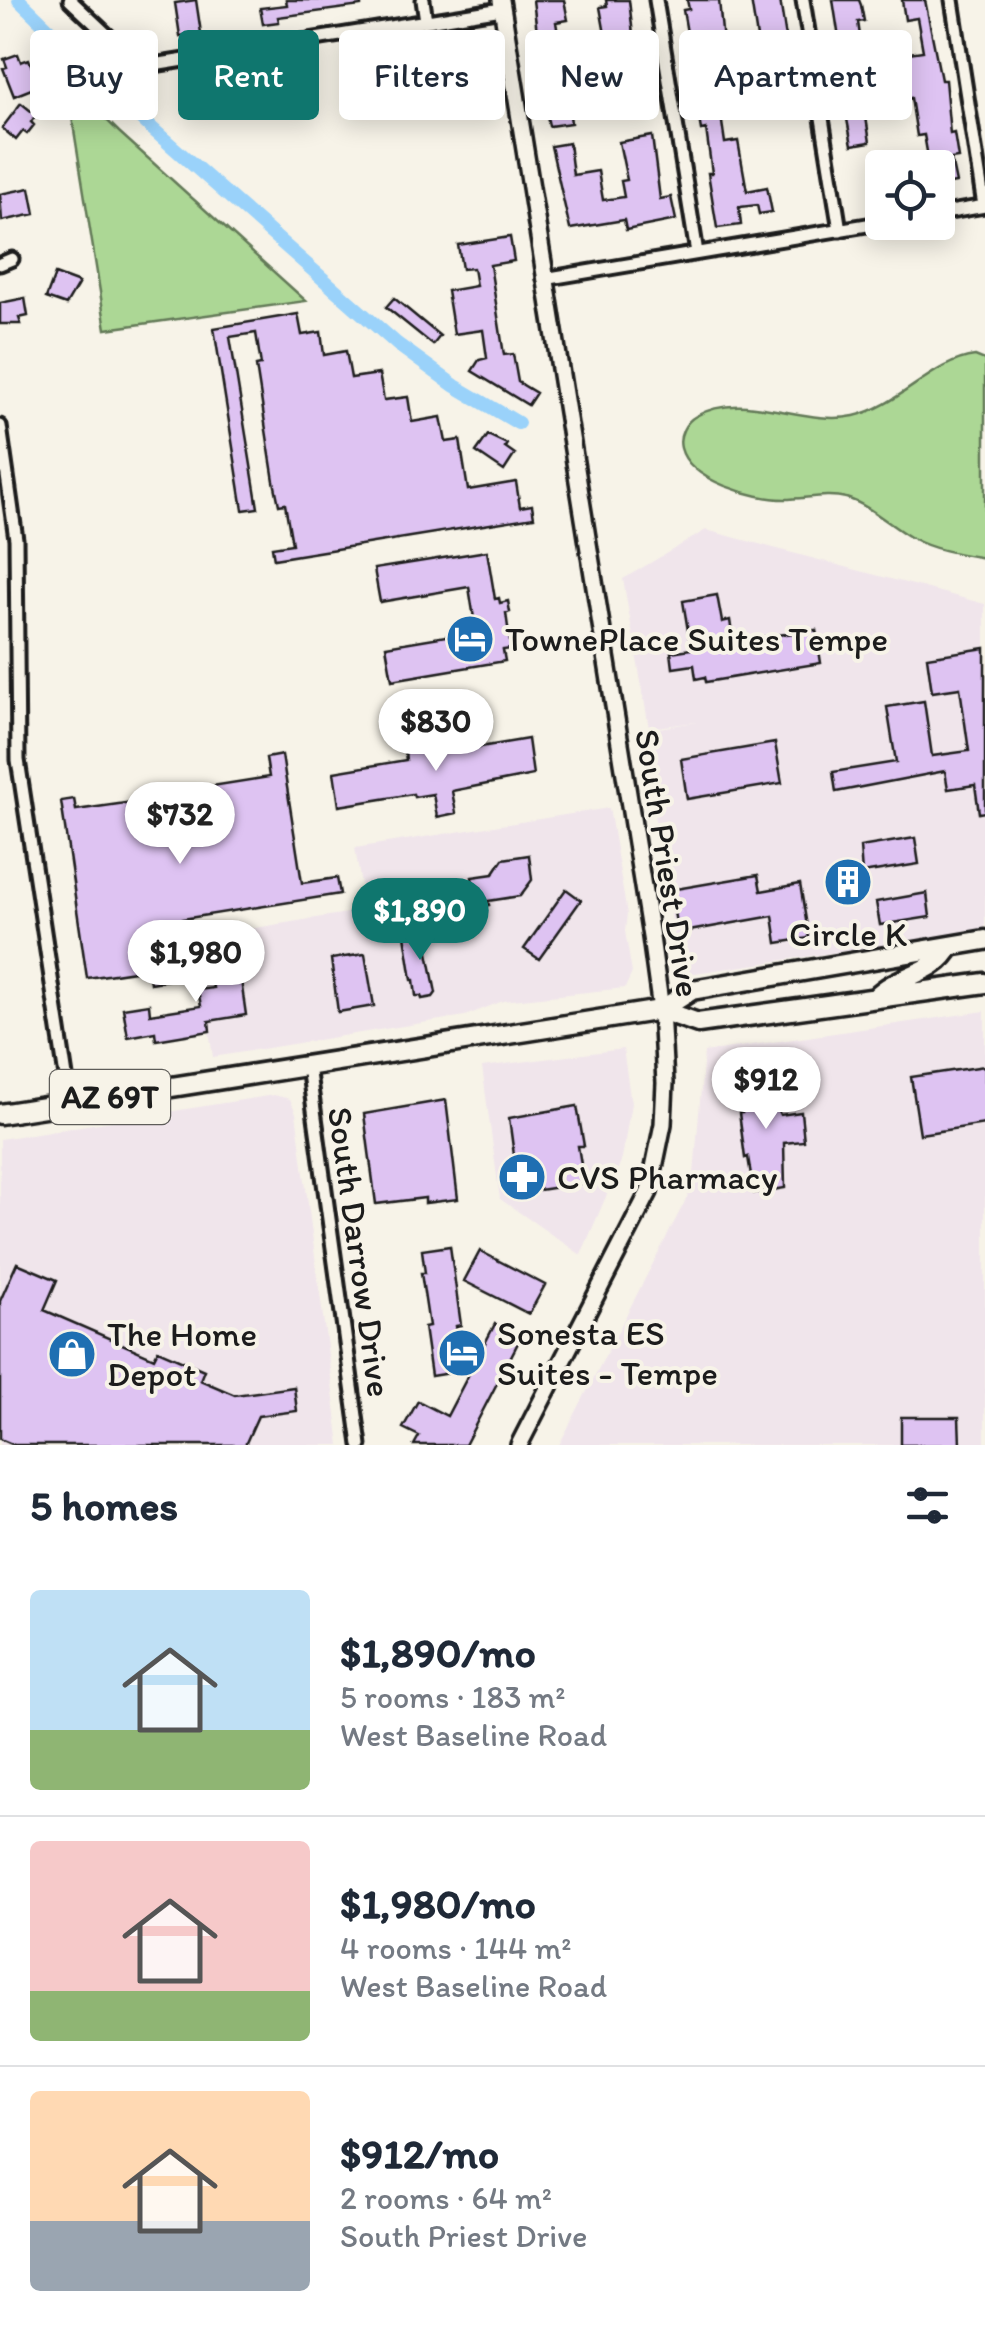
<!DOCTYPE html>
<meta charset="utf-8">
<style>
body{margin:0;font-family:Itim,sans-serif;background:#f2f2f3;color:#1f2937;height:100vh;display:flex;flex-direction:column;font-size:38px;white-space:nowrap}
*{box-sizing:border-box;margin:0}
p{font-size:32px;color:#747a83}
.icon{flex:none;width:55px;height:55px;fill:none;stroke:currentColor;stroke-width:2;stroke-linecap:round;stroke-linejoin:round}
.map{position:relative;height:1445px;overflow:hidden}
.drawer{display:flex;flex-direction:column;background:#fff;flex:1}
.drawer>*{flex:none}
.guide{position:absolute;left:30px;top:30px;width:925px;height:90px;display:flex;gap:20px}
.buttons{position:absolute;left:865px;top:150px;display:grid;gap:20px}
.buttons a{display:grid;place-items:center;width:90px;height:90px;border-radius:10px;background:#fff;box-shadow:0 5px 25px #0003;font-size:50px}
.price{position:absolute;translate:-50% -85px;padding:0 22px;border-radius:35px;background:#fff;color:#222;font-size:32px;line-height:65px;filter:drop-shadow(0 2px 5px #0008)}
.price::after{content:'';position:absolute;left:50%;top:60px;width:30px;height:22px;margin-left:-15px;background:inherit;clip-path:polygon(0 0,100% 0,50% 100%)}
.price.on{background:#0f766e;color:#fff}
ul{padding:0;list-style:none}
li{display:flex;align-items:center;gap:30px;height:250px;padding:0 30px}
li+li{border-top:2px solid #e0e1e3}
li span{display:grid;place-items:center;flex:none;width:280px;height:200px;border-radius:10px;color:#555}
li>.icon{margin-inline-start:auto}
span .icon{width:120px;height:120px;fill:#fffc;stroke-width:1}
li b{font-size:42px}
h2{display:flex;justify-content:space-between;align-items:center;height:120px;padding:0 30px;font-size:42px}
.tag{padding:0 35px;border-radius:10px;background:#fff;box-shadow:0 5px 25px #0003;font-size:35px;line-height:90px}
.tag.on{background:#0f766e;color:#fff}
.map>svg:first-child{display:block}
</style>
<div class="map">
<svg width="985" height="1445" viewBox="0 0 985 1445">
<rect width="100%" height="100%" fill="#f7f3e8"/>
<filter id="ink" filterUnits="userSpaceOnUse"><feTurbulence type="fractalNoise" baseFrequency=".01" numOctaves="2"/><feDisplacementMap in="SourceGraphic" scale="20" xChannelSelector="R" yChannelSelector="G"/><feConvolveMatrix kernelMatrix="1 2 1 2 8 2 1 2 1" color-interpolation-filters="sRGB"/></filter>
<g filter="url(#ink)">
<path fill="#f0e5eb" d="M 706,530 L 985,604 L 985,931 L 681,975 L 640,731 L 696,722 L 649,728 L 623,579 Z
M 609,808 L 627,914 L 625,931 L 632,973 L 625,988 L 503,1001 L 465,1016 L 213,1057 L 195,938 L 365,910 L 355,848 Z
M 985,1011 L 985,1445 L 559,1445 L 693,1186 L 704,1052 Z
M 623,1049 L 631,1103 L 622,1159 L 581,1255 L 500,1199 L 482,1067 Z
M 274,1095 L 290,1099 L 296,1113 L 340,1445 L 0,1445 L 0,1139 Z"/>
<path fill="#acd795" stroke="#647a58" stroke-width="2.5" d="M 66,80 L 119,132 L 306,301 L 106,329 Z
M 975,356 L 985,360 L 985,558 C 961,554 933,550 912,538 C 890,526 870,505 846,498 C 827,493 805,499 785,499 C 755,499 689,481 681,448 C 678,436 685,422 696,416 C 744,388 803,427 854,416 C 900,406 932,361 975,356 Z"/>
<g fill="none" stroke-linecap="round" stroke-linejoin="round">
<path stroke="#9ad2fa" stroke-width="14" d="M 19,0 L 148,125 L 397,344 L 455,386 L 518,423"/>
</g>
<path fill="#dec3f2" stroke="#1c1c1c" stroke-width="2.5" d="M 196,0 L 201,33 L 180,36 L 175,3 Z
M 286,0 L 361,0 L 361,6 L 278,17 L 279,22 L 263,24 L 260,8 L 287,5 Z
M 533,0 L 564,0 L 568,20 L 556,22 L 560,46 L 565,45 L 568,69 L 572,69 L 574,90 L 567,91 L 571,123 L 549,126 L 538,73 L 542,72 Z
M 606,0 L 629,0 L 636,61 L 640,61 L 651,109 L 626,112 L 624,99 L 632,92 L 630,71 L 625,72 L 622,54 L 609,56 L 600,7 L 607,6 Z
M 687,0 L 719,0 L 723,42 L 715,44 L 721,82 L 740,79 L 743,99 L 719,102 L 725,143 L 738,141 L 747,191 L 767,187 L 772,212 L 759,214 L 757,205 L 739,207 L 741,225 L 717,228 L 708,173 L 712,173 L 706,129 L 701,130 L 693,85 L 696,84 L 683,10 L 689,9 Z
M 751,0 L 780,0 L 791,70 L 795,69 L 797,85 L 765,88 L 761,64 L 753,66 L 750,45 L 758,44 Z
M 833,0 L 859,0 L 861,5 L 864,21 L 858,22 L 864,63 L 869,62 L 877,85 L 854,89 L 852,82 L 846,83 Z
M 902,0 L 925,0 L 941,80 L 945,80 L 950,134 L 954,133 L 958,158 L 951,159 L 956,183 L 938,186 L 938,168 L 930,168 L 924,135 L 917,136 L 911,98 L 903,99 L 901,86 L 905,86 L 901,54 L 923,51 L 917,18 L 905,20 Z
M 463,32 L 469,69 L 475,69 L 477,81 L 460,84 L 463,96 L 416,104 L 416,100 L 398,103 L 396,89 L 414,87 L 413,79 L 449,73 L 443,35 Z
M 18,54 L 21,62 L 29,59 L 39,86 L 14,96 L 3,68 L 7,67 L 4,59 Z
M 21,103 L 36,115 L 31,122 L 34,125 L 27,134 L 23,131 L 16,140 L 2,128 Z
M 865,111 L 870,142 L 852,145 L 846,114 Z
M 652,136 L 660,199 L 671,197 L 676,220 L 626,230 L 624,220 L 570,229 L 551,146 L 569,143 L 573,175 L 598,171 L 603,200 L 624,197 L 621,181 L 627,180 L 619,142 Z
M 30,188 L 35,214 L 2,221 L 0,194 Z
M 510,237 L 514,261 L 490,265 L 504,355 L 513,354 L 518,382 L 536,393 L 528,405 L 472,371 L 479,360 L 487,358 L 483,330 L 454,334 L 447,291 L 476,286 L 473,268 L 462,269 L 458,245 Z
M 55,274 L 79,283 L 66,305 L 46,298 Z
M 25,298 L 28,316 L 19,318 L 21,324 L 0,324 L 0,303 Z
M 394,298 L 440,336 L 433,345 L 386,307 Z
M 298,314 L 302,335 L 321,332 L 324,355 L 346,351 L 351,378 L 379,374 L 384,400 L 408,397 L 412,422 L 441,417 L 446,442 L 460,440 L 468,490 L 516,482 L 520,507 L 532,505 L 534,517 L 274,559 L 272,547 L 292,544 L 285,504 L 279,505 L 274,481 L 256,366 L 261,365 L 256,333 L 230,337 L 258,508 L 243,510 L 214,328 Z
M 488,435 L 507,444 L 505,447 L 515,454 L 504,471 L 476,452 Z
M 487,551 L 495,599 L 499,598 L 500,603 L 508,601 L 510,612 L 506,613 L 511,649 L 503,650 L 505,661 L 392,680 L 386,646 L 476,631 L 469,587 L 380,602 L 374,569 Z
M 717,595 L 722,622 L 730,620 L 733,641 L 816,630 L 821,663 L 706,682 L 705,677 L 696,679 L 694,665 L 673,668 L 671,652 L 691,649 L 683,601 Z
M 985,648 L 985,812 L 979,813 L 975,785 L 948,789 L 945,771 L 836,792 L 833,772 L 896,762 L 887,707 L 924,701 L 932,756 L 969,751 L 960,688 L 932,692 L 927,657 Z
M 528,739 L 533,775 L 452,791 L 456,813 L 437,817 L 433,794 L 414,797 L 413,794 L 339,806 L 334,772 L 406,760 L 405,753 L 461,744 L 462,750 Z
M 775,743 L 782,783 L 687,799 L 681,759 Z
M 282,755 L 302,883 L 337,878 L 340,894 L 170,921 L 179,978 L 150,983 L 148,969 L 87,978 L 61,801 L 74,799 L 76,810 L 168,797 L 168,793 L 269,777 L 266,758 Z
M 915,838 L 919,864 L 862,873 L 860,847 Z
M 529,855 L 532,880 L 520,896 L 488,901 L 489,905 L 477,907 L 472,877 L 493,874 L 503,859 Z
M 758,875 L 761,891 L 800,884 L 809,938 L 777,943 L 773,916 L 689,931 L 686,922 L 676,923 L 670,890 Z
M 566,889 L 581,900 L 539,959 L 524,949 Z
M 927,893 L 930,917 L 880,925 L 876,902 Z
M 423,927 L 436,993 L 433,997 L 422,999 L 421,996 L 416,996 L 414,980 L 412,980 L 405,935 L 406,930 Z
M 236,945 L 246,1015 L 209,1021 L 210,1031 L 156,1040 L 155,1032 L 128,1037 L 123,1008 L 149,1004 L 150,1014 L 201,1006 L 198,990 L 213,988 L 210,969 L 212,964 L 221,962 L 219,947 Z
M 365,954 L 374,1006 L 338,1012 L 331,959 Z
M 985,1066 L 985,1124 L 920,1134 L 911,1077 Z
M 770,1073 L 777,1108 L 780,1115 L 801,1112 L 804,1141 L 784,1143 L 785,1188 L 754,1193 L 748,1157 L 745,1158 L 739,1113 L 742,1113 L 739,1077 Z
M 446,1100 L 458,1199 L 425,1203 L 425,1198 L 376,1204 L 364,1114 Z
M 577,1106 L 584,1146 L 578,1146 L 584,1183 L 520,1193 L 519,1186 L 507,1188 L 504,1172 L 516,1170 L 509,1118 Z
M 450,1246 L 461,1325 L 456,1326 L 462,1371 L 431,1376 L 424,1327 L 429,1326 L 421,1273 L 425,1273 L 422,1250 Z
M 480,1251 L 545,1285 L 529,1314 L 464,1281 Z
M 17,1263 L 57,1280 L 44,1310 L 154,1358 L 158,1350 L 204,1370 L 200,1380 L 235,1395 L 294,1387 L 297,1411 L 258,1416 L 245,1445 L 14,1445 L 0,1439 L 0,1301 Z
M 495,1324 L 521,1337 L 465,1445 L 414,1445 L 419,1436 L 403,1428 L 418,1401 L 447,1416 Z
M 901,1417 L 959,1417 L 960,1445 L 901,1445 Z"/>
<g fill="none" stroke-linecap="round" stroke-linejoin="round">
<g stroke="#1c1c1c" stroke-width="19">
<path id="street" d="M 70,0 L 141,67 L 502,9
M 423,0 L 426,21
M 656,0 L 697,253
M 803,0 L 840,230
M 952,0 L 984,206
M 938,214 L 985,206
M 0,264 L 12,259
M 544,279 L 885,222
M 0,426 L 16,539 L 18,760 L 70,1103
M 308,1066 L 360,1445"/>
</g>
<g stroke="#1c1c1c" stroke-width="22">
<path id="secondary" d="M 501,0 L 651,937 L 661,1010 L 665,1083 L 663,1124 L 649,1192 L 519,1445"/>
</g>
<g stroke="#1c1c1c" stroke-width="25">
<path id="primary" d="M 876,997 C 900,973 935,975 950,946
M 661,1010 L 698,1023 L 985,983
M 0,1114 L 661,1010 L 692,990 L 985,940"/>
</g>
<use href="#street" stroke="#f7f3e8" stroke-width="11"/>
<use href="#secondary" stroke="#f7f3e8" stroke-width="15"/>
<use href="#primary" stroke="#f7f3e8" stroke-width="18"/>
</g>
</g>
<defs>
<g id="hotel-disc" transform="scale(2.5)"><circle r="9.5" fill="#1f6fb2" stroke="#f7f3e8"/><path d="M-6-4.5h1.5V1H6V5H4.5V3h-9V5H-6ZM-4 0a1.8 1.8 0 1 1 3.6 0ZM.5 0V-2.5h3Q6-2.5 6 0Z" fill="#fff"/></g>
<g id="building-disc" transform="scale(2.5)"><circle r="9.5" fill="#1f6fb2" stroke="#f7f3e8"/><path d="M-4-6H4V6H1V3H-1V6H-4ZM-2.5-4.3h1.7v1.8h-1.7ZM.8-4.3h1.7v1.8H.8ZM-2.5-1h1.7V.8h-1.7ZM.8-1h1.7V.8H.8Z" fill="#fff"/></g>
<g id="pharmacy-disc" transform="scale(2.5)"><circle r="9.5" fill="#1f6fb2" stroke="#f7f3e8"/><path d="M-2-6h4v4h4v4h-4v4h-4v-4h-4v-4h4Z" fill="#fff"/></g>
<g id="shop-disc" transform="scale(2.5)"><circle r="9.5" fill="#1f6fb2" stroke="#f7f3e8"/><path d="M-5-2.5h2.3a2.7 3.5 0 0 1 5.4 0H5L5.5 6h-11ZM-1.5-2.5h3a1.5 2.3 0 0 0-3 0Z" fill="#fff"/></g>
</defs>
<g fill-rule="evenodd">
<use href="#hotel-disc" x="470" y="639"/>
<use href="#building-disc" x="848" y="882"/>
<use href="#pharmacy-disc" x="522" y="1177"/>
<use href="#hotel-disc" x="462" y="1353"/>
<use href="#shop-disc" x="72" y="1354"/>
</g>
<g text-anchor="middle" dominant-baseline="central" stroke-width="8" stroke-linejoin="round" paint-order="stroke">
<rect fill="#f7f3e8" stroke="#5e5c59" stroke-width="2.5" x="50" y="1070" width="120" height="54" rx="8"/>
<g font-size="32" font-weight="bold" fill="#1c1c1c">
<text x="110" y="1097">AZ 69T</text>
</g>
<g font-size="35" fill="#1c1c1c" stroke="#f7f3e8" text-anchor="start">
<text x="505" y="639">TownePlace Suites Tempe</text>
<text x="848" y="934" text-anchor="middle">Circle K</text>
<text x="557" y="1177">CVS Pharmacy</text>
<text x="497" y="1333">Sonesta ES<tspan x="497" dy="40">Suites - Tempe</tspan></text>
<text x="107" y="1334">The Home<tspan x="107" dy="40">Depot</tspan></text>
</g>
<g font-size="35" fill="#1c1c1c" stroke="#f7f3e8">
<text transform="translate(668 863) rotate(81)">South Priest Drive</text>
<text transform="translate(360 1252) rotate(82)">South Darrow Drive</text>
</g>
</g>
</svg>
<div class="buttons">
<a><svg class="icon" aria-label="locate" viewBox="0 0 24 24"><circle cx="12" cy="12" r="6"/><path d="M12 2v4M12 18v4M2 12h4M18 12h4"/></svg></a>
</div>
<b class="price" style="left:436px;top:774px">$830</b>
<b class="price" style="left:180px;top:867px">$732</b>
<b class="price on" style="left:420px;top:963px">$1,890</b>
<b class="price" style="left:196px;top:1005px">$1,980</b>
<b class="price" style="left:766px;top:1132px">$912</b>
<div class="guide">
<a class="tag">Buy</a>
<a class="tag on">Rent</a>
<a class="tag">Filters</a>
<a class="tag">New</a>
<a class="tag">Apartment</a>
</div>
</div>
<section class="drawer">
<h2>5 homes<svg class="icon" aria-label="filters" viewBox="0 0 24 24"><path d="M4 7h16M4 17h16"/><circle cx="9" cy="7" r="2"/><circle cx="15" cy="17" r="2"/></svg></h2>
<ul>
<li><span style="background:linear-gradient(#bfe0f5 70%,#8fb573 0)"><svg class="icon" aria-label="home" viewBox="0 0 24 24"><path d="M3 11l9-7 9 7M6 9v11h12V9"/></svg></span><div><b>$1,890/mo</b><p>5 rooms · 183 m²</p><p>West Baseline Road</p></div></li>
<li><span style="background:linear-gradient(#f6c9c9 75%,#8fb573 0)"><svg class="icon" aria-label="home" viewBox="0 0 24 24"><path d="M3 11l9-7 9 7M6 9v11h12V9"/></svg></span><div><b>$1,980/mo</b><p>4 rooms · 144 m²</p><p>West Baseline Road</p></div></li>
<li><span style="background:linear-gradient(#ffd9b3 65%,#9aa5b1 0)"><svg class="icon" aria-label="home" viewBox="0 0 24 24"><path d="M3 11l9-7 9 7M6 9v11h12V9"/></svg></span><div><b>$912/mo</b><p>2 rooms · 64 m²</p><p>South Priest Drive</p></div></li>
</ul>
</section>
